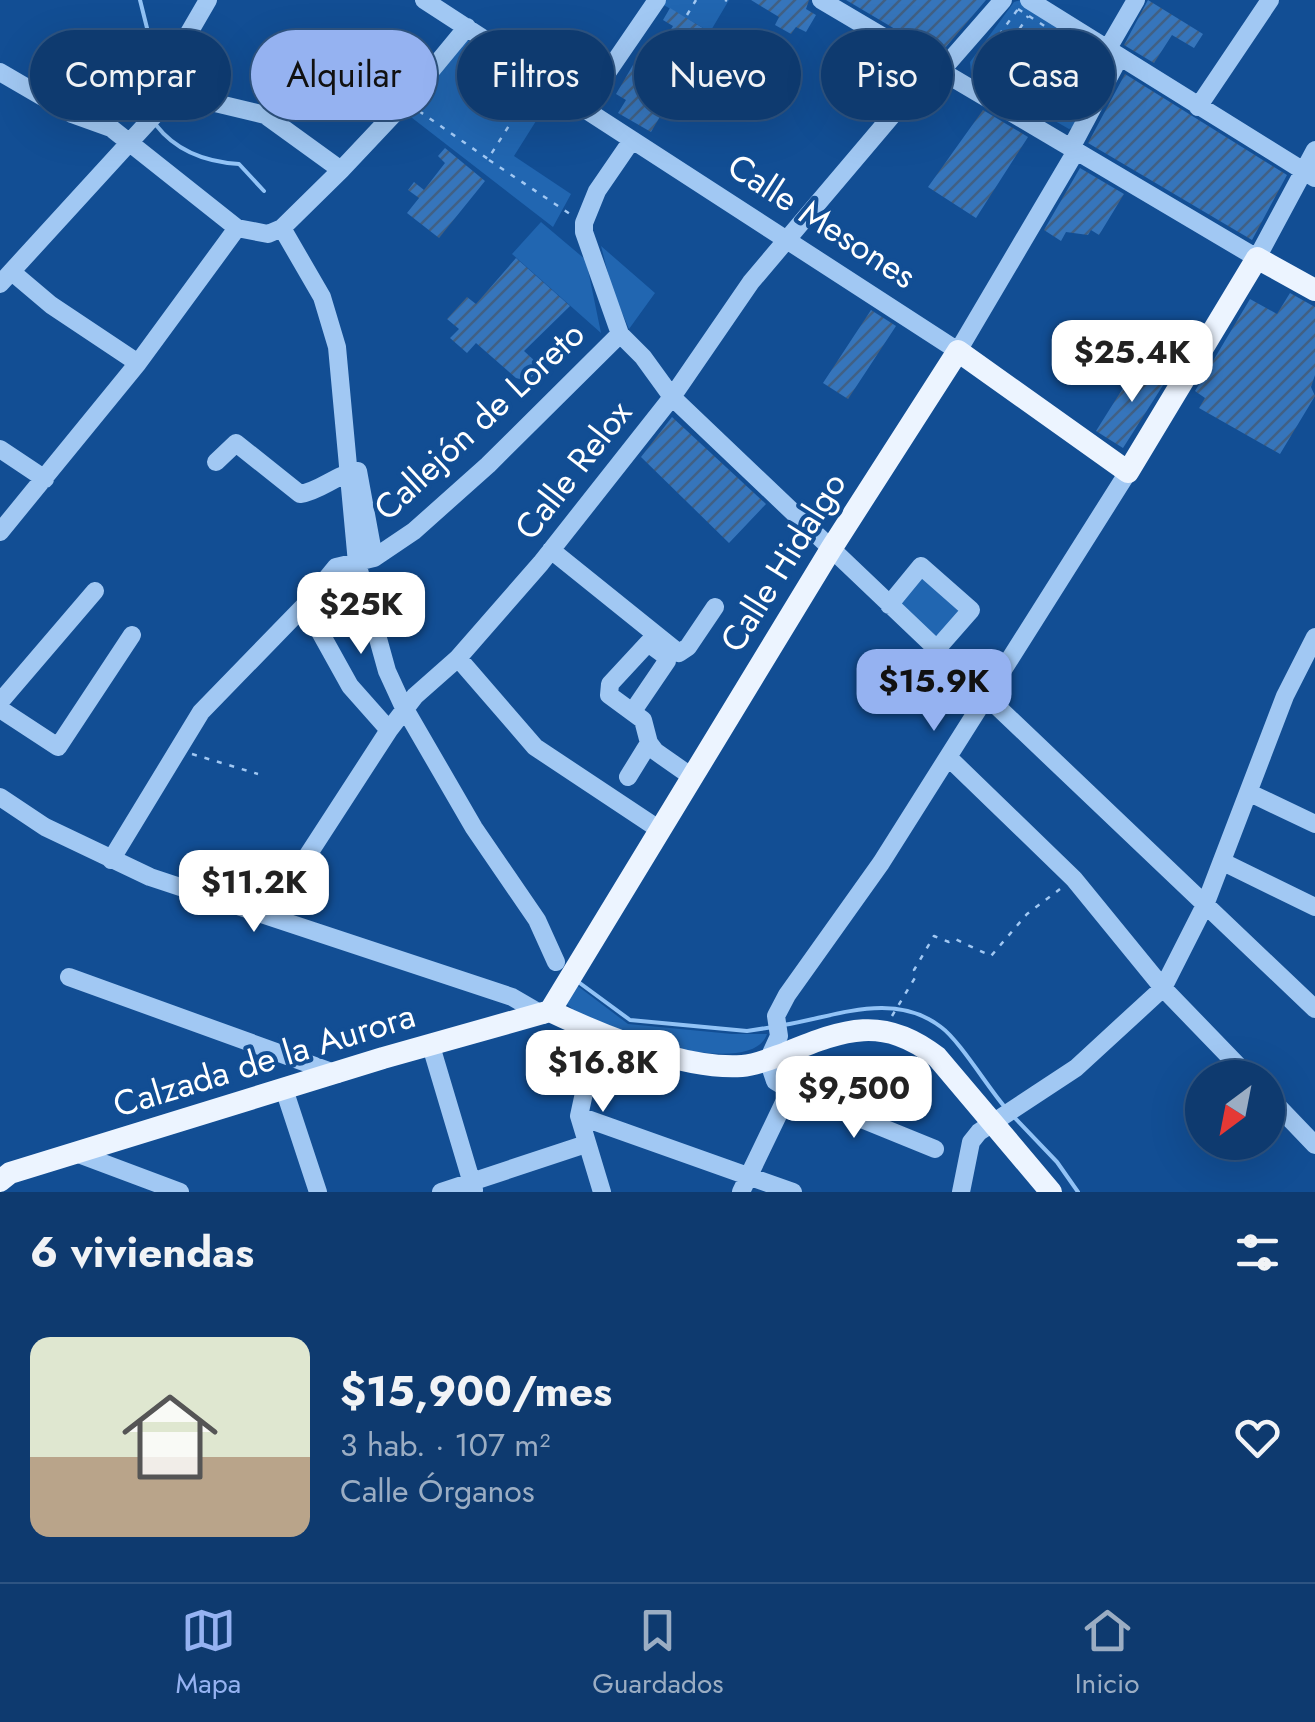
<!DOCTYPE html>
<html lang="es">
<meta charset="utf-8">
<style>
body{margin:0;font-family:Jost,sans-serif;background:#1c4577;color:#f1f3f6;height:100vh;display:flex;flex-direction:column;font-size:38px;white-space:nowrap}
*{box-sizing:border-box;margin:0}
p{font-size:32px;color:#9badc3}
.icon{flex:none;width:55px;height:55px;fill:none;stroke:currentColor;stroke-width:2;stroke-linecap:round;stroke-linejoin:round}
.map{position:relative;height:1192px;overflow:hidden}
.details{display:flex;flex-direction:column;background:#0e3a6f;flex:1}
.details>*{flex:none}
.top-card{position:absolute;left:30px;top:30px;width:1255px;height:90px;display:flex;gap:20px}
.needle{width:65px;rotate:212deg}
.controls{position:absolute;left:1185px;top:1060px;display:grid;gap:20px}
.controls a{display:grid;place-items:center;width:100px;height:100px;border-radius:50%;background:#0e3a6f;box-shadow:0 10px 40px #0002,0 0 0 2px #2e5482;font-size:50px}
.price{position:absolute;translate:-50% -85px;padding:0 22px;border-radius:20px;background:#fff;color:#222;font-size:32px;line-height:65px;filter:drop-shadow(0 2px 5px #0008)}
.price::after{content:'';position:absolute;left:50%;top:60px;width:30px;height:22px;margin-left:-15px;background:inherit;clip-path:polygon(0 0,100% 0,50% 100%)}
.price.current{background:#95b2f1;color:#111}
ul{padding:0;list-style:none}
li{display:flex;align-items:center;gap:30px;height:250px;padding:0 30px}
li span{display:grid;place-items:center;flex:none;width:280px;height:200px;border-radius:20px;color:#555}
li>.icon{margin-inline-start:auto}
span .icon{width:120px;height:120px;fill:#fffc;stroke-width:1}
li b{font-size:42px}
h2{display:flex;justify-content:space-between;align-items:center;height:120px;padding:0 30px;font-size:42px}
.pill{padding:0 35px;border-radius:45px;background:#0e3a6f;box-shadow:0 10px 40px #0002,0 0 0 2px #2e5482;font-size:35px;line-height:90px}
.pill.current{background:#95b2f1;color:#111}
.dock{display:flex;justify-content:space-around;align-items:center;height:140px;border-top:2px solid #2e5482;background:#0e3a6f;font-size:28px;color:#9badc3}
.dock a{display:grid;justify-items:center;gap:5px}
.dock .current{color:#95b2f1}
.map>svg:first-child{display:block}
</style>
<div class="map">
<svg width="1315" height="1192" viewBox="0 0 1315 1192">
<defs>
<pattern id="building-hatch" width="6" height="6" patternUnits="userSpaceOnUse" patternTransform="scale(2.5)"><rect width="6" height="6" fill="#3675bb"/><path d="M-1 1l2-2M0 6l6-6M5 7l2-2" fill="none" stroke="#416084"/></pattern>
</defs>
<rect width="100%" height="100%" fill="#124e94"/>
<path fill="#2166b1" d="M 665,0 L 729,0 L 710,32 L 662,4 Z
M 1021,0 L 1104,54 L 1109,63 L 1075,127 L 1069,129 L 971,73 L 970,62 L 1014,2 Z
M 466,39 L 553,94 L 514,156 L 571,194 L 553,227 L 407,114 Z
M 541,222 L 586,260 L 601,333 L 512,254 Z
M 601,246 L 655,293 L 629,329 L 612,289 Z
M 921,566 L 971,610 L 935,651 L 889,605 Z
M 575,984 L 628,1024 L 732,1034 L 767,1034 C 753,1077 626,1038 594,1024 C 583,1019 573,1009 563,1001 Z"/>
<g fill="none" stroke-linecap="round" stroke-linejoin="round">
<path stroke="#92c3f6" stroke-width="4" d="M 140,0 L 148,32 L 139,99 L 147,111
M 156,125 C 176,151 207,162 239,164 L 264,191
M 577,981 L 630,1020 L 747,1031 L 773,1027
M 783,1025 C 835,1017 893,990 941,1027 C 959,1040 987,1086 1004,1106
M 1014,1117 L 1057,1162 L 1078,1192"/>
</g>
<path fill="url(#building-hatch)" d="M 751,0 L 809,0 L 806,9 L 816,15 L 806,32 L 796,27 L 791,34 L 775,25 L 779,17 Z
M 846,0 L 986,0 L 939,55 Z
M 1148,0 L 1203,34 L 1194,48 L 1172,35 L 1154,63 L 1124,45 Z
M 670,8 L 706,30 L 673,87 L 685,94 L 670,120 L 661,115 L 651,132 L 618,113 L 626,100 L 616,94 L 633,65 L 645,73 L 673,26 L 663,20 Z
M 1125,74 L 1287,175 L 1252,240 L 1088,143 Z
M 983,110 L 1028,137 L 976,218 L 928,187 Z
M 445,148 L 485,181 L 439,238 L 407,213 L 419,198 L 408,190 L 414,182 L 424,190 L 445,163 L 438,156 Z
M 1080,168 L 1124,194 L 1099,235 L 1091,230 L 1088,235 L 1066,232 L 1061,241 L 1044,230 Z
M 516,258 L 570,306 L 524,351 L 537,363 L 535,374 L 527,381 L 516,378 L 476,343 L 467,353 L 450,338 L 459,329 L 447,319 L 467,297 L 476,304 Z
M 1290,293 L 1315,307 L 1315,375 L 1311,387 L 1315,396 L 1280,454 L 1199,408 L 1205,398 L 1195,391 L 1250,299 L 1277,314 Z
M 871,310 L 896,326 L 848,399 L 823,383 Z
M 1140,361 L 1167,379 L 1123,448 L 1096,431 Z
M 672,417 L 766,504 L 729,543 L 641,457 Z"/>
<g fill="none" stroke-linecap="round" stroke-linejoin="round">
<path stroke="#a1c8f3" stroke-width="2.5" stroke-dasharray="5 8" stroke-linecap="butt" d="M 725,0 L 727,1
M 1018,9 L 1101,62 L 1069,122 L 977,65 Z
M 687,15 L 696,0
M 998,40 L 1025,57
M1025 65a12 12 0 1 1 24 0a12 12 0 1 1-24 0Z
M 1044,55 L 1055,36
M 991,72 L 1028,16
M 1049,72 L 1085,94
M 1021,92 L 1030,78
M 419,111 L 488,159 L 532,89
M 1055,111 L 1087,53
M 489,160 L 570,214
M 192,754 L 258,774
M 892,1016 L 916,976 L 914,970 L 934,936 L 949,942 L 955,939 L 991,956 L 1027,914 L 1060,889"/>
<path stroke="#a1c8f3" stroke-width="18" d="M 424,0 L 541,76 L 583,108 L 958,351 L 1076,151
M 821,0 L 1257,258 L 1315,150
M 1029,0 L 1315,178
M 1107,50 L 1136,0
M 941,71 L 1003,0
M 0,72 L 72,114 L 111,128 L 237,228 L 268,234 L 282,228 L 341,170 L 406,101 L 467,27
M 164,103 L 211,102 L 265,115 L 341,170
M 1198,107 L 1270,0
M 583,108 L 657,0
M 632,140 L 597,191 L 584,223 L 584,232 L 620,334 L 643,357 L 672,397 L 1315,1009
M 1071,148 L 1119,58
M 282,228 L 322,297 L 337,347 L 357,563 L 387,671 L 404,708
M 12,272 L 51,305 L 138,363
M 0,284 L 161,108 L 165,74 L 208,0
M 0,449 L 45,479
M 216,462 L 236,443 L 300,494 C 321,491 336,474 358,471 L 374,558
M 0,532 L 138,363 L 237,228
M 551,550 L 679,653 L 688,647 L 715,607
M 305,605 L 350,686 L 389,730
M 889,605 L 921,566 L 971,610 L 935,651
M 458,658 L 535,747 L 660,830
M 0,702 L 95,591
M 0,709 L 58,747 L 132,635
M 405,709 L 474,828 L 537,920 L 556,962
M 633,711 L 667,661 L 667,657 L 648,643 L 610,684 L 609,695 L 643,720 L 649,743 L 655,751 L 692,777
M 948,757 L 1074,879 L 1163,988 L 1250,1078
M 628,777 L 649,743
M 1250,793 L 1315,824
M 0,797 L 45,827 L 150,877 L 512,997 L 543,1015
M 111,860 L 201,712 L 305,605 L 336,567 L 374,558 L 414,531 L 488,465 L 620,334
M 1223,862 L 1315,907
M 269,915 L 389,730 L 415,696 L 458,658 L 541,563 L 672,397 L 751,282 L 934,66
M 69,977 L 337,1074
M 431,1046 L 474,1190
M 284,1089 L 318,1192
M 790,1090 L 935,1149
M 1268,1096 L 1315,1145
M 579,1116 L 793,1192
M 76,1153 L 180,1192
M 441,1192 L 586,1144
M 602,1192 L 579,1116 L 584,1093 L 606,1037
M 741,1192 L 790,1090 L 775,1081 L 768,1060 L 779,1036 L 776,1016 L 787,995 L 881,863 L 1128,472
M 961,1192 L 971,1142 L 979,1132 L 1076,1068 L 1163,988 L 1205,905 L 1285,696 L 1315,637"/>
<path stroke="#ecf4ff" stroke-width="22" d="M 550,1011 L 831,549 L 958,351 L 1128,472 L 1257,258 L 1315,290
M 550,1011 C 603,1036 683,1070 742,1066 C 757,1065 772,1058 786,1053 C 845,1029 883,1015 937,1057 L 1051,1192
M 0,1181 L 10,1173 L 383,1058 L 550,1011"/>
</g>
<g text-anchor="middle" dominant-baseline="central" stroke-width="8" stroke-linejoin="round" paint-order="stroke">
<g font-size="35" fill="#fff" stroke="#124e94">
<text transform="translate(822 221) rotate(33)">Calle Mesones</text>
<text transform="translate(479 421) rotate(-43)">Callejón de Loreto</text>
<text transform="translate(573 470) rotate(-52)">Calle Relox</text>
<text transform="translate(783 562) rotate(-58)">Calle Hidalgo</text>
<text transform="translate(264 1060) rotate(-17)">Calzada de la Aurora</text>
</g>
</g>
</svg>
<div class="controls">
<a><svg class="needle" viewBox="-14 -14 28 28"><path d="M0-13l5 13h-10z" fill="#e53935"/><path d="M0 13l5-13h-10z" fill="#9badc3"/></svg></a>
</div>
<b class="price" style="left:1132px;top:405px">$25.4K</b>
<b class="price" style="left:361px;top:657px">$25K</b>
<b class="price current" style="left:934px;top:734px">$15.9K</b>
<b class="price" style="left:254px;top:935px">$11.2K</b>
<b class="price" style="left:603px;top:1115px">$16.8K</b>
<b class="price" style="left:854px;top:1141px">$9,500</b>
<div class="top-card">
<a class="pill">Comprar</a>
<a class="pill current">Alquilar</a>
<a class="pill">Filtros</a>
<a class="pill">Nuevo</a>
<a class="pill">Piso</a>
<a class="pill">Casa</a>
</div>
</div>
<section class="details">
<h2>6 viviendas<svg class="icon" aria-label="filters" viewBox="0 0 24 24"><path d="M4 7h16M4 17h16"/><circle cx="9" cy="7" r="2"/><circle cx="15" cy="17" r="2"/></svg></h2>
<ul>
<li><span style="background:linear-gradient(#dfe7d0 60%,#b9a48a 0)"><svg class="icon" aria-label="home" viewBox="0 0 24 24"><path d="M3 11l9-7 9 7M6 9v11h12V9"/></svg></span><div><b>$15,900/mes</b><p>3 hab. · 107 m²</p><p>Calle Órganos</p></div><svg class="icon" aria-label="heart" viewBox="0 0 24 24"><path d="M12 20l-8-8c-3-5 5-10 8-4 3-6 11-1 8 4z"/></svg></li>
</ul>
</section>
<nav class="dock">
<a class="current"><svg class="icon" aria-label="map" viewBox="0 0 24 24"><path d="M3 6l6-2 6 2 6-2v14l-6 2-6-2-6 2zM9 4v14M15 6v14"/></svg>Mapa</a>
<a><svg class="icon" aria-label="saved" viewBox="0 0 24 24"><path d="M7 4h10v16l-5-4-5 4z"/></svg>Guardados</a>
<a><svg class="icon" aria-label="home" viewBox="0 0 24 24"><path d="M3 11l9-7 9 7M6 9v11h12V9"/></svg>Inicio</a>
</nav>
